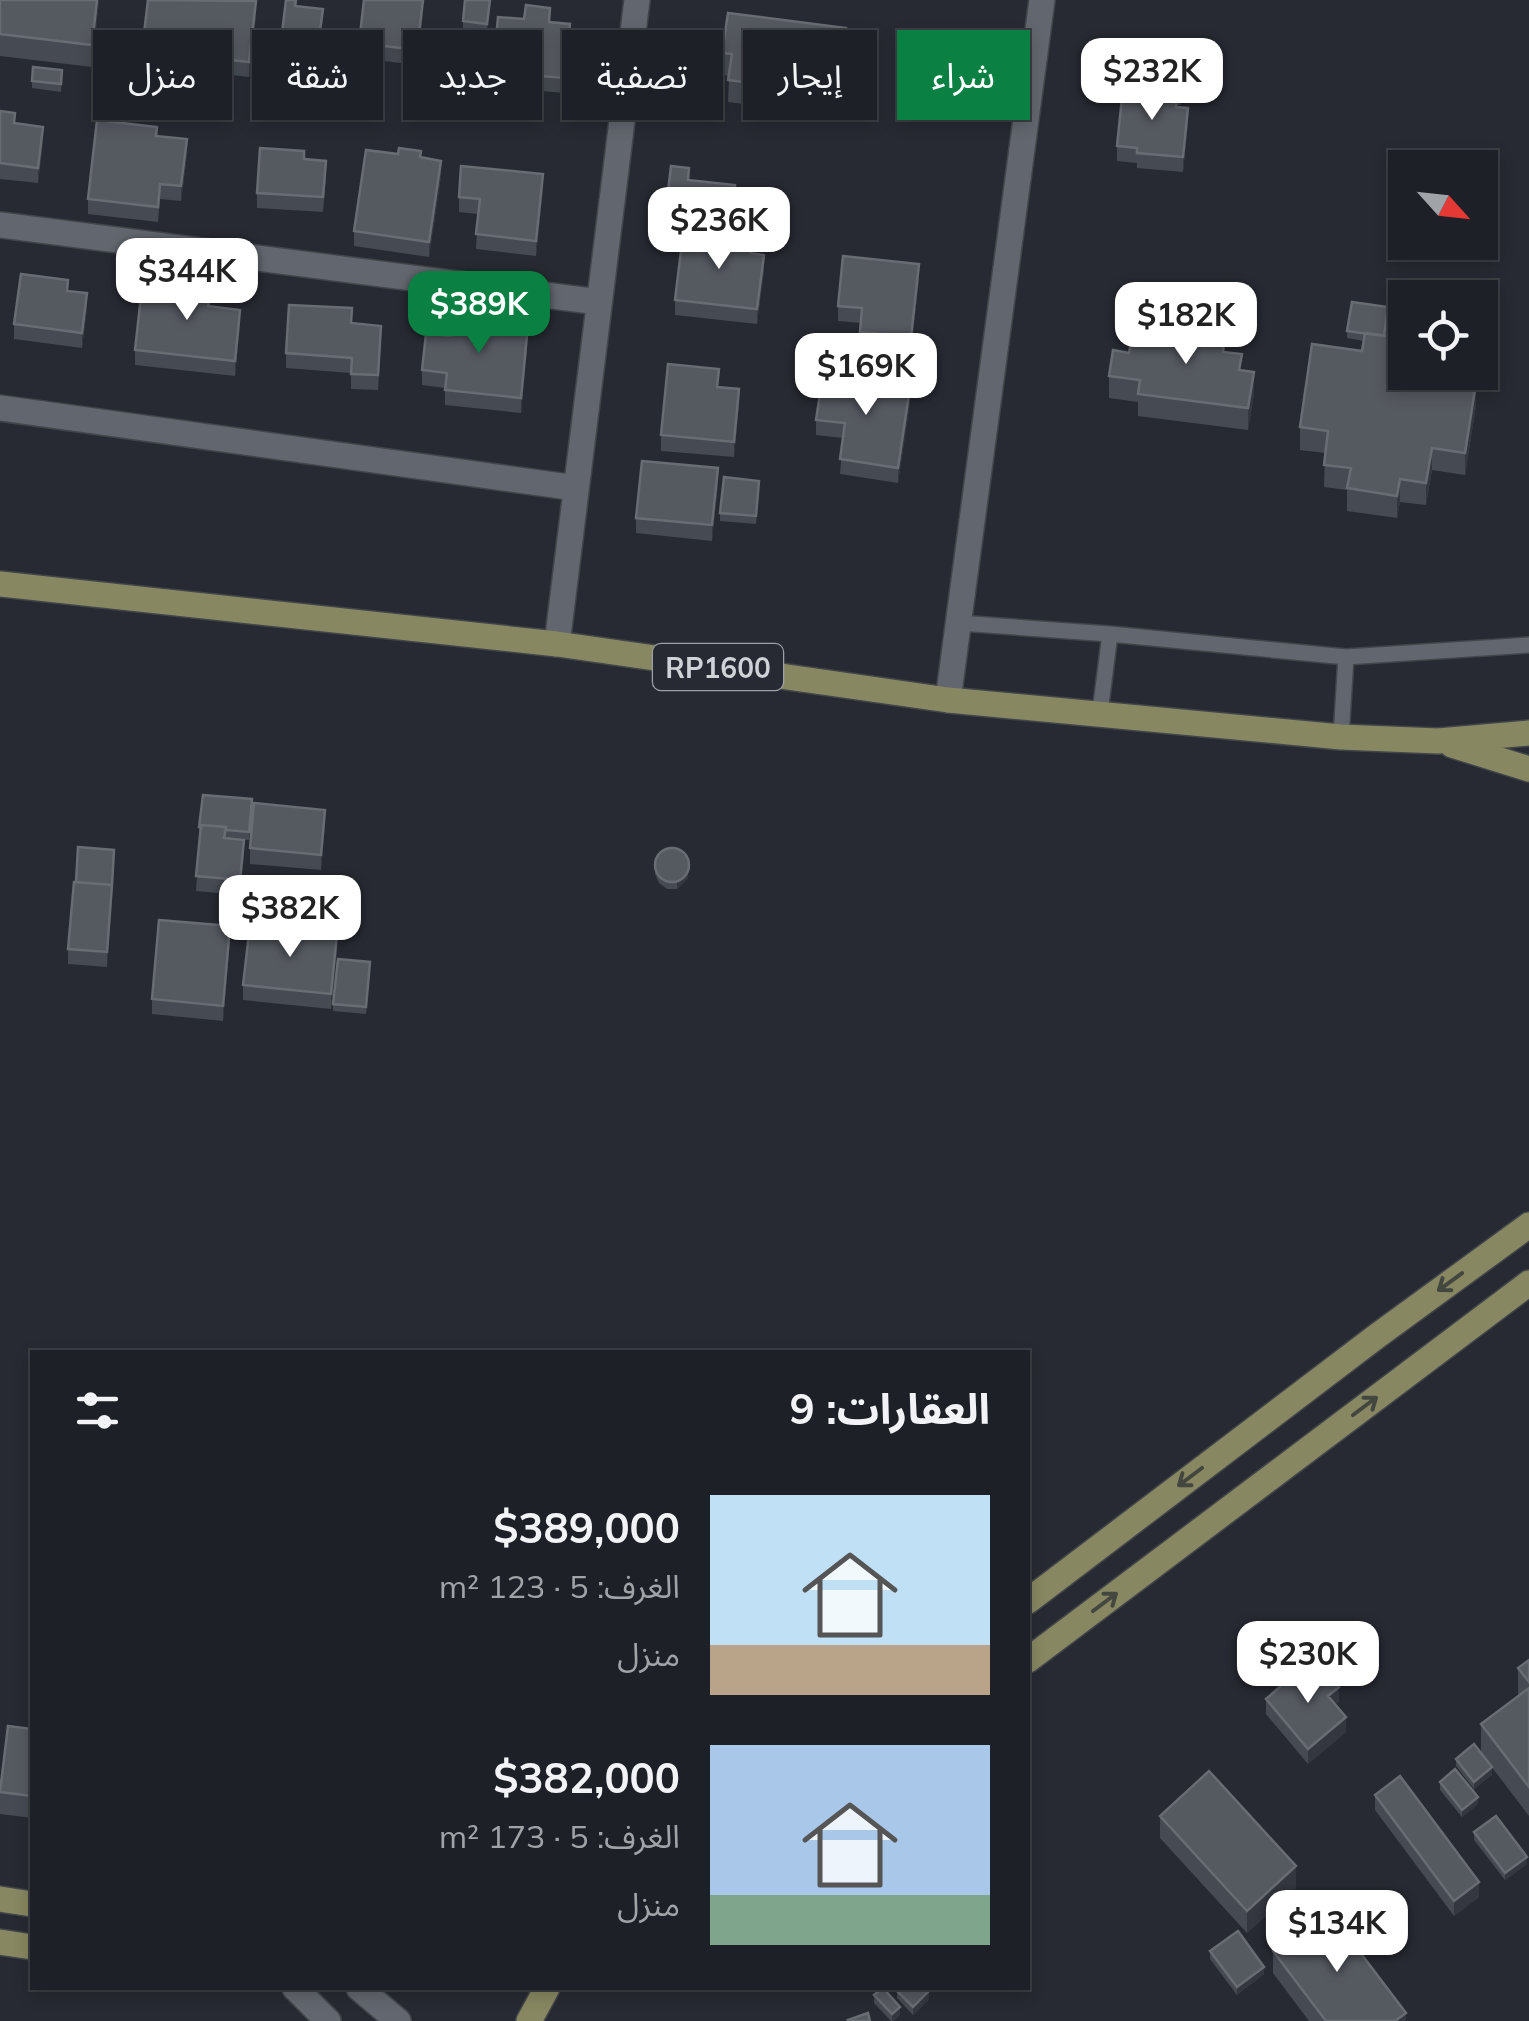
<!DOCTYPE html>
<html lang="ar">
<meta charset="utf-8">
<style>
body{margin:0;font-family:Mulish,"Noto Sans Arabic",sans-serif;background:#25282e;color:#f1f3f6;direction:rtl;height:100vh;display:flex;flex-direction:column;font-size:38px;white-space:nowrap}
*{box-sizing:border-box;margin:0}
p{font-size:32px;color:#a0a3a7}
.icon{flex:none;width:55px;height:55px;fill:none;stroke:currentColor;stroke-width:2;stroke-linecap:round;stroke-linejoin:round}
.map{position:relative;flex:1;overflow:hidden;direction:ltr}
.drawer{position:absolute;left:30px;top:1350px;width:1000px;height:640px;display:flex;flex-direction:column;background:#1d2026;border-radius:0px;box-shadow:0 5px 15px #0003,0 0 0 2px #3b3e43;direction:rtl}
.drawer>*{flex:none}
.banner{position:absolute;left:30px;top:30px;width:1000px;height:90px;direction:rtl;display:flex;gap:20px}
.needle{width:65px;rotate:117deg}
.fabs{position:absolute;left:1388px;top:150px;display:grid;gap:20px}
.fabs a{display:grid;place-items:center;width:110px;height:110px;border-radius:0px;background:#1d2026;box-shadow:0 5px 15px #0003,0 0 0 2px #3b3e43;font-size:50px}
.price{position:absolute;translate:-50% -85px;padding:0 22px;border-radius:20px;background:#fff;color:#222;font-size:32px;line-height:65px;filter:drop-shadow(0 2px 5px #0008)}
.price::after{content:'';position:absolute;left:50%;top:60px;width:30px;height:22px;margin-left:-15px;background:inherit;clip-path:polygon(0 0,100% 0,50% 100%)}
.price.current{background:#0b8043;color:#fff}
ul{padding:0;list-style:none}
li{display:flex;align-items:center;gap:30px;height:250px;padding:0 40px}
li span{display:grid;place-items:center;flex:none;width:280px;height:200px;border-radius:0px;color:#555}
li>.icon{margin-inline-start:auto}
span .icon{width:120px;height:120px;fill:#fffc;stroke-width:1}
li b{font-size:42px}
h2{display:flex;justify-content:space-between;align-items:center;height:120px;padding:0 40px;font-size:42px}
.pill{padding:0 35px;border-radius:0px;background:#1d2026;box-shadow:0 5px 15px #0003,0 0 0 2px #3b3e43;font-size:35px;line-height:90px}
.pill.current{background:#0b8043;color:#fff}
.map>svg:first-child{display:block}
</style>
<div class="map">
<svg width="1529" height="2021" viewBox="0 0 1529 2021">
<rect width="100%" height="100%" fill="#272a32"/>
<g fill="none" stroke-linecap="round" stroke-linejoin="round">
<g stroke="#42454a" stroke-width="18">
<path id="lane" d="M 959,623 L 1110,634 L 1346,657 L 1529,645
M 1100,712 L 1110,634
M 1341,737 L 1346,657"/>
</g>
<g stroke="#42454a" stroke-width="28">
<path id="street" d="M 0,225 L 599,302
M 0,408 L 576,488
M 557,644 L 637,0
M 948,700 L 1042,0
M 295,1988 L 328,2021
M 359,1988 L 398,2021"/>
</g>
<g stroke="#42454a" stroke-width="28">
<path id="primary" d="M 0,584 L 557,644 L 948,700 L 1341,737 L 1438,741 L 1529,733
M 1452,745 L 1529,769
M 1028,1601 L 1377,1336 L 1529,1225
M 1028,1660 L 1529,1283
M 0,1899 L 32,1904
M 0,1942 L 32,1947
M 529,2021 L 547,1988"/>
</g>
<use href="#lane" stroke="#62666e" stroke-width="15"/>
<use href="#street" stroke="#62666e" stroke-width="25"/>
<use href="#primary" stroke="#878861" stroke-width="25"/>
</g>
<path fill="#464a52" d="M 0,0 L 99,0 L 92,67 L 0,56 Z
M 286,0 L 297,0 L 296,6 L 323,17 L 318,53 L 281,49 Z
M 490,0 L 487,31 L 463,29 L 463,21 Z
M 423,14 L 417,65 L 359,58 L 359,43 Z
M 256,16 L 249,77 L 142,65 L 142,50 Z
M 550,22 L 570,39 L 565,93 L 493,87 L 493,72 Z
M 870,40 L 865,88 L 849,87 L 849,79 Z
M 846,50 L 837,116 L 728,102 L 729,76 L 722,75 L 722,53 Z
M 1131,51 L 1183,70 L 1180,105 L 1177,105 L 1188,123 L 1183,172 L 1137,168 L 1137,163 L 1117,161 L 1117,146 L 1128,88 Z
M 62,70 L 61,92 L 32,88 L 32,81 Z
M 191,86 L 188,111 L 148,106 L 148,98 Z
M 0,111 L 43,142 L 38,183 L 0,179 Z
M 157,136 L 187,154 L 181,201 L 160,199 L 158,222 L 88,214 L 88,199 Z
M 304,159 L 326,176 L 323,212 L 257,208 L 257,193 Z
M 441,176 L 429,257 L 354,246 L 354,231 Z
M 689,180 L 735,200 L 731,239 L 751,254 L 764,270 L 757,324 L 675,315 L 675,300 L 684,226 L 666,223 L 666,208 Z
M 543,189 L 536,256 L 476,249 L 478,214 L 459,212 L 459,197 Z
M 919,279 L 911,352 L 860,347 L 861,323 L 838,321 L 838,306 Z
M 68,291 L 87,308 L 82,348 L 14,339 L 14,324 Z
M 185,292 L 212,292 L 210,306 L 240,325 L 235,376 L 135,365 L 135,350 Z
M 1388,315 L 1385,336 L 1430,377 L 1476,406 L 1465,475 L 1432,470 L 1426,505 L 1400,502 L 1397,518 L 1347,511 L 1347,490 L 1324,487 L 1325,453 L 1300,450 L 1300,427 L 1362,351 L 1364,341 L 1347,338 L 1347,331 Z
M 352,323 L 381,341 L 378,390 L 351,389 L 351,373 L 286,368 L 286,353 Z
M 507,333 L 527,350 L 521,413 L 445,405 L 445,388 L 422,385 L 422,370 L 451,336 Z
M 1211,341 L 1242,370 L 1254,394 L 1248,430 L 1138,416 L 1138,402 L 1109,398 L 1109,376 L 1150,345 Z
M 718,387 L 739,404 L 734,457 L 661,451 L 661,435 Z
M 910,402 L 898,483 L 840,474 L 843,438 L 816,435 L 816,420 Z
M 759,481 L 756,524 L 720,521 L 720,513 Z
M 718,483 L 712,541 L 636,533 L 636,518 Z
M 252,807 L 249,840 L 226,838 L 244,855 L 240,895 L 196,891 L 200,835 L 199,827 Z
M 325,825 L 321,870 L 250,864 L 250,848 Z
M 655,867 L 688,878 L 677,889 L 667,889 L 659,883 L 655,874 Z
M 112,886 L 107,967 L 68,964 L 68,949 Z
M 230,941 L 223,1021 L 152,1014 L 152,999 Z
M 337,949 L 331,1009 L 243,1000 L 243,985 Z
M 370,970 L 366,1014 L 333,1011 L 333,1004 Z
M 1529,1660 L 1529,1816 L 1481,1753 L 1481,1724 L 1518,1696 L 1518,1668 Z
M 1314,1680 L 1339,1702 L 1335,1704 L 1346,1732 L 1308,1764 L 1266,1714 L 1266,1699 Z
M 32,1729 L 32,1818 L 0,1814 L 0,1792 Z
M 1456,1759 L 1492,1775 L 1474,1789 L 1456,1766 Z
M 1440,1782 L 1478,1804 L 1462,1817 L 1440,1790 Z
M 1375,1795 L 1479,1897 L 1454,1916 L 1375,1810 Z
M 1160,1816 L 1296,1888 L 1247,1933 L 1160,1838 Z
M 1474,1832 L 1527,1864 L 1505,1880 L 1474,1840 Z
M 1210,1951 L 1264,1974 L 1237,1995 L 1210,1959 Z
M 1273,1951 L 1406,2021 L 1309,2021 L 1273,1973 Z
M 897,1991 L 929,1999 L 913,2015 L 897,1998 Z
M 874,1995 L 900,2015 L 893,2021 L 891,2021 L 874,2003 Z"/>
<path fill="#34373f" d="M 97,0 L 99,0 L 92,67 L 92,45 Z
M 423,0 L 423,14 L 417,65 L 417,50 Z
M 256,1 L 256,16 L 249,77 L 249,62 Z
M 570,24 L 570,39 L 565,93 L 565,78 Z
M 846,28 L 846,50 L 837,116 L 837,94 Z
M 1188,108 L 1188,123 L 1183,172 L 1183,157 Z
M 43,127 L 43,142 L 38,183 L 38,168 Z
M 187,139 L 187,154 L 181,201 L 181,186 Z
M 441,161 L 441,176 L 429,257 L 429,242 Z
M 543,174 L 543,189 L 536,256 L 536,241 Z
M 735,185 L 735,200 L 730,245 L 730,230 Z
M 764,255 L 764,270 L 757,324 L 757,309 Z
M 919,264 L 919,279 L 911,352 L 911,337 Z
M 87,293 L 87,308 L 82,348 L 82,333 Z
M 240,310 L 240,325 L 235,376 L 235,361 Z
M 527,335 L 527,350 L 521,413 L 521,398 Z
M 1254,372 L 1254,394 L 1248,430 L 1248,408 Z
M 1476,383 L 1476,406 L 1465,475 L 1465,453 Z
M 910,387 L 910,402 L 898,483 L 898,468 Z
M 739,389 L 739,404 L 734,457 L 734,442 Z
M 1432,448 L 1432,470 L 1426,505 L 1426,483 Z
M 718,468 L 718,483 L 712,541 L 712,525 Z
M 1400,479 L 1400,502 L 1397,518 L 1397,496 Z
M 325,810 L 325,825 L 321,870 L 321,855 Z
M 244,840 L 244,855 L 240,895 L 240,880 Z
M 688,870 L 688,878 L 677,889 L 677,881 Z
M 112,886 L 112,900 L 107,967 L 107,952 Z
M 230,926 L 230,941 L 223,1021 L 223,1006 Z
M 337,934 L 337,949 L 331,1009 L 331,994 Z
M 1339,1687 L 1339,1702 L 1328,1711 L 1328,1696 Z
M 1346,1717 L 1346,1732 L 1308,1764 L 1308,1749 Z
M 1492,1767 L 1492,1775 L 1474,1789 L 1474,1782 Z
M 1478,1797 L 1478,1804 L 1462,1817 L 1462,1810 Z
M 1527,1857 L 1527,1864 L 1505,1880 L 1505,1873 Z
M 1296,1866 L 1296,1888 L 1247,1933 L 1247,1911 Z
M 1479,1882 L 1479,1897 L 1454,1916 L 1454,1901 Z
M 1264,1967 L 1264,1974 L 1237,1995 L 1237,1987 Z
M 929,1991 L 929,1999 L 913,2015 L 913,2007 Z
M 900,2007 L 900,2015 L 892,2021 L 892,2014 Z
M 1406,2013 L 1406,2021 L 1395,2021 Z"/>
<path fill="#555960" stroke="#686c73" stroke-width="2.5" d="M 0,0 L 97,0 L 92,45 L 0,34 Z
M 148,0 L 256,1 L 249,62 L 142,50 Z
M 286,0 L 296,0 L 295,6 L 323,9 L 318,45 L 281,41 Z
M 364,0 L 423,0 L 417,50 L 359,43 Z
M 465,0 L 490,0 L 487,24 L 463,21 Z
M 526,5 L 550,8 L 549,22 L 570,24 L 565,78 L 493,72 L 498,17 L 524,19 Z
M 728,13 L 846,28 L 837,94 L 728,80 L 732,54 L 722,53 Z
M 854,30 L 870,32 L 865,81 L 849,79 Z
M 1131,51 L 1183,55 L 1180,90 L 1128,86 Z
M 33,67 L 62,70 L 61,84 L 32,81 Z
M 150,73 L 191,78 L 188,103 L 148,98 Z
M 1123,88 L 1177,93 L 1176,107 L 1188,108 L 1183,157 L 1137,153 L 1137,148 L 1117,146 Z
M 0,111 L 15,113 L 14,123 L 43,127 L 38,168 L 0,163 Z
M 97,120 L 157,127 L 156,136 L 187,139 L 181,186 L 160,184 L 158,207 L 88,199 Z
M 260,148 L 304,151 L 304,159 L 326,161 L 323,197 L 257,193 Z
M 399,148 L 421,151 L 420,157 L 441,161 L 429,242 L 354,231 L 366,150 L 398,154 Z
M 461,166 L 543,174 L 536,241 L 476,234 L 480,199 L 459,197 Z
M 671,166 L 689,168 L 688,180 L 735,185 L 730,230 L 684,225 L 686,211 L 666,208 Z
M 683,234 L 751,242 L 750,253 L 764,255 L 757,309 L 675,300 Z
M 843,256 L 919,264 L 911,337 L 860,332 L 862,308 L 838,306 Z
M 21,274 L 68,280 L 67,291 L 87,293 L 82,333 L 14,324 Z
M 187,275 L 212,277 L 208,306 L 240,310 L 235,361 L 135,350 L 142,287 L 185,292 Z
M 1352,302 L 1388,307 L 1384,336 L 1347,331 Z
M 289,305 L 352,308 L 351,323 L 381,326 L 378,375 L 351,374 L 352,358 L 286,353 Z
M 477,310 L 507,313 L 505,333 L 527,335 L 521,398 L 445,390 L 447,373 L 422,370 L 426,334 L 451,336 L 452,319 L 476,321 Z
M 1172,320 L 1211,325 L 1210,340 L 1224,343 L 1223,352 L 1242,354 L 1239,370 L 1254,372 L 1248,408 L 1138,394 L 1140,380 L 1109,376 L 1113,350 L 1129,353 L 1131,342 L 1150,345 L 1152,333 L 1170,335 Z
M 1365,333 L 1405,338 L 1405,372 L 1427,372 L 1426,376 L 1476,383 L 1465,453 L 1432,448 L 1426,483 L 1400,479 L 1397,496 L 1347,488 L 1351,468 L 1324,465 L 1328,431 L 1300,427 L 1312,344 L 1362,351 Z
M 668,364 L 719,369 L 717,387 L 739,389 L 734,442 L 661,435 Z
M 823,375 L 910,387 L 898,468 L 840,459 L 845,423 L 816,420 Z
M 642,461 L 718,468 L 712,525 L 636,518 Z
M 724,477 L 759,481 L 756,516 L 720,513 Z
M 203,795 L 252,799 L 249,832 L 225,830 L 226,827 L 201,825 L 201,828 L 199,827 Z
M 254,803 L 325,810 L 321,855 L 250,848 Z
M 201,825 L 226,827 L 224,838 L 244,840 L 240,880 L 196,876 Z
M 78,847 L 114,850 L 112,885 L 76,882 Z
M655 865a17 17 0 1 1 34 0a17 17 0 1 1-34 0Z
M 74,882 L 112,885 L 107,952 L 68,949 Z
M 159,920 L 230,926 L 223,1006 L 152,999 Z
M 250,925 L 337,934 L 331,994 L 243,985 Z
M 338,959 L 370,962 L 366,1007 L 333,1004 Z
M 1529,1660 L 1529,1682 L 1518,1668 Z
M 1304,1666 L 1314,1680 L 1325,1670 L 1339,1687 L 1328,1696 L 1346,1717 L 1308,1749 L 1266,1699 Z
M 1529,1688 L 1529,1787 L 1481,1724 Z
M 8,1726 L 32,1729 L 32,1796 L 0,1792 Z
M 1474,1744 L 1492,1767 L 1474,1782 L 1456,1759 Z
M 1455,1769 L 1478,1797 L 1462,1810 L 1440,1782 Z
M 1209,1771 L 1296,1866 L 1247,1911 L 1160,1816 Z
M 1400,1776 L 1479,1882 L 1454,1901 L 1375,1795 Z
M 1496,1816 L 1527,1857 L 1505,1873 L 1474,1832 Z
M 1328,1910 L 1406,2013 L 1395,2021 L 1326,2021 L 1273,1951 Z
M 1238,1931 L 1264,1967 L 1237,1987 L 1210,1951 Z
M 883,1988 L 900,2007 L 892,2014 L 874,1995 Z
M 900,1988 L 925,1988 L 929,1991 L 913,2007 L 897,1991 Z
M 868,2013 L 870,2021 L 849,2021 L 848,2020 Z"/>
<defs><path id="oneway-shaft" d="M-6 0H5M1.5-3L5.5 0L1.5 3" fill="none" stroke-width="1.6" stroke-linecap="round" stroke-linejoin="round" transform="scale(2.5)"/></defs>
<g stroke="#444640">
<use href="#oneway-shaft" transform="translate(1450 1282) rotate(144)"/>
<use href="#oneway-shaft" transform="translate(1365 1406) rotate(-37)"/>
<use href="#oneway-shaft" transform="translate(1190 1477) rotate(143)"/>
<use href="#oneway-shaft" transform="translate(1105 1602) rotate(-37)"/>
</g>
<g text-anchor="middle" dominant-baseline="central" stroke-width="8" stroke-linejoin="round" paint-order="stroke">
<rect fill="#272a32" stroke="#9da0a6" stroke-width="2.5" x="653" y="644" width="130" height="46" rx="8"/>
<g font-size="28" font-weight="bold" fill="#cfd2d7">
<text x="718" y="667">RP1600</text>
</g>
</g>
</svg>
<div class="fabs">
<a><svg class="needle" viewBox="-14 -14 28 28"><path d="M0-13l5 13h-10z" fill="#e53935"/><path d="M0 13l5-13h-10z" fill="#a0a3a7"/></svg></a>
<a><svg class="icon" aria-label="locate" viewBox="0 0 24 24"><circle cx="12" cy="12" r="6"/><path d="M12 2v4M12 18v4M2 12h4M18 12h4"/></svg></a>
</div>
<b class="price" style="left:1152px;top:123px">$232K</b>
<b class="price" style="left:719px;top:272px">$236K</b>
<b class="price" style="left:187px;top:323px">$344K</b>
<b class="price current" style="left:479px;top:356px">$389K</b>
<b class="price" style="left:1186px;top:367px">$182K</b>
<b class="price" style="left:866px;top:418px">$169K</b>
<b class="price" style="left:290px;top:960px">$382K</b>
<b class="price" style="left:1308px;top:1706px">$230K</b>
<b class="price" style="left:1337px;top:1975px">$134K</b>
<div class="banner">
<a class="pill current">شراء</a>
<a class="pill">إيجار</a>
<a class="pill">تصفية</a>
<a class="pill">جديد</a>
<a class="pill">شقة</a>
<a class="pill">منزل</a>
</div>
<section class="drawer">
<h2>العقارات: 9<svg class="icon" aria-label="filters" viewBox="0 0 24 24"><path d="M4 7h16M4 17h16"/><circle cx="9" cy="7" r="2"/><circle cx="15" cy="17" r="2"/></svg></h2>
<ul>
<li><span style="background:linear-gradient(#bfe0f5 75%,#b9a48a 0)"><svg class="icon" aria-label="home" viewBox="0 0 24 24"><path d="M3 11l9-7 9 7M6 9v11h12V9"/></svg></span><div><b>$389,000</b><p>الغرف: 5 · 123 m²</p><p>منزل</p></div></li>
<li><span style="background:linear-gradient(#a9c7e8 75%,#7fa58c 0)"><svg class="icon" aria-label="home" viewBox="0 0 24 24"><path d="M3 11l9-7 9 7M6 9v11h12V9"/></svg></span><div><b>$382,000</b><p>الغرف: 5 · 173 m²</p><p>منزل</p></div></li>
</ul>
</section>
</div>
